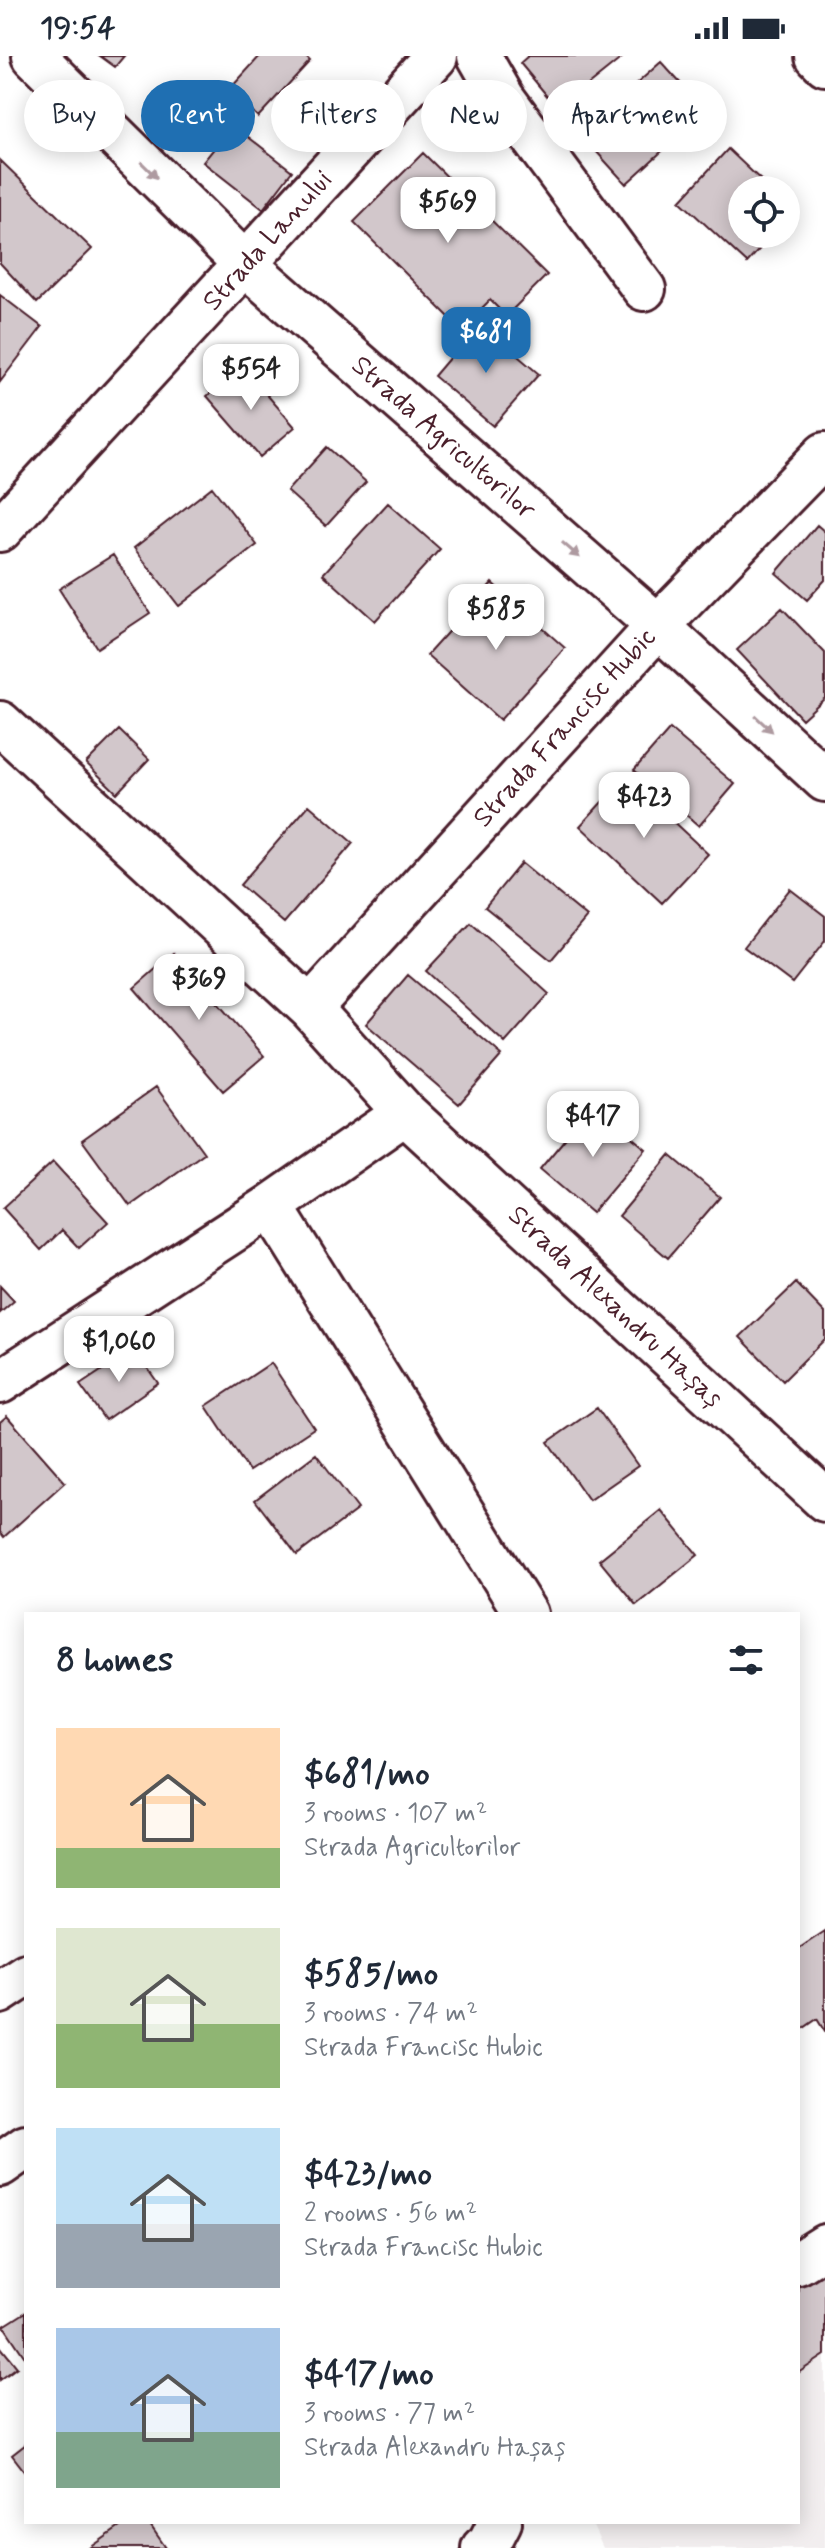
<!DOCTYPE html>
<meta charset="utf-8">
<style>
body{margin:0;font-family:Mynerve,sans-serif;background:#f6f6f7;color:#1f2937;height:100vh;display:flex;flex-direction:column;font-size:30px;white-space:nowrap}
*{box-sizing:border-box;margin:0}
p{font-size:26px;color:#747a83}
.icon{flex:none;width:44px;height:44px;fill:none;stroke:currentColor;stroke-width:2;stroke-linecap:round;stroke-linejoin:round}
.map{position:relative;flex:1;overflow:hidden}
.panel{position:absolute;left:24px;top:1556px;width:776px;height:912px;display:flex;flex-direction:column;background:#fff;border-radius:0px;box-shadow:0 4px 20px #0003}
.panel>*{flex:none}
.top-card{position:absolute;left:24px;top:24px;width:778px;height:72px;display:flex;gap:16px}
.tools{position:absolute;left:728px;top:120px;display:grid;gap:16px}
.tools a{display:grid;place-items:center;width:72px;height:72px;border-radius:50%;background:#fff;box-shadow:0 4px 20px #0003;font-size:40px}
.price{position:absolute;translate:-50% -68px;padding:0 18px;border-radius:16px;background:#fff;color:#222;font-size:26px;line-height:52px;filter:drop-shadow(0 2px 4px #0008)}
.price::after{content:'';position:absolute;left:50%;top:48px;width:24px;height:18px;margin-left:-12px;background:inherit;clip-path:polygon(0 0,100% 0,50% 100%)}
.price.selected{background:#1f6fb2;color:#fff}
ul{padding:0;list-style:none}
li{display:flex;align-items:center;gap:24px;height:200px;padding:0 32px}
li span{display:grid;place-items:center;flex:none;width:224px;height:160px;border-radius:0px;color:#555}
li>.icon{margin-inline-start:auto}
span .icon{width:96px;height:96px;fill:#fffc;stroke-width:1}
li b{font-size:34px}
h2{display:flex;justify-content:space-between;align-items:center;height:96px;padding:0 32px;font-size:34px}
.pill{padding:0 28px;border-radius:36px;background:#fff;box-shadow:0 4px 20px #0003;font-size:28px;line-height:72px}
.pill.selected{background:#1f6fb2;color:#fff}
.status{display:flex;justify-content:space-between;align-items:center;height:56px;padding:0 40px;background:#fff;direction:ltr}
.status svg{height:22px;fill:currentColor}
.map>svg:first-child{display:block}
</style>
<div class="status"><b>19:54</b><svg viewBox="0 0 49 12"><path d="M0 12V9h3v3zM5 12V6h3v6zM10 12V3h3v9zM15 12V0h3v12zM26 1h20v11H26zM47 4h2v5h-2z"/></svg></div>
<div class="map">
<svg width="825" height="2492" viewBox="0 0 825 2492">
<rect width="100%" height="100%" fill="#fff"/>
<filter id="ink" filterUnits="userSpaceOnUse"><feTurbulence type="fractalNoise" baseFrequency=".0125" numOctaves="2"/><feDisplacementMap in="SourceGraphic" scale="16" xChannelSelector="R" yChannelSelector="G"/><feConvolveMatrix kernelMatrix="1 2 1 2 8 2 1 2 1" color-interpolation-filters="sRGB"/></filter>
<g filter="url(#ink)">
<path fill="#f2eeef" d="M 825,2164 L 825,2492 L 603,2492 L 591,2466 L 798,2466 L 798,2182 Z"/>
<path fill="#d2c7cb" stroke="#4a1f2b" stroke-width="2" d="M 100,0 L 124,0 L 115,11 Z
M 260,0 L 305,0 L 310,5 L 258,61 L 229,34 Z
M 528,0 L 622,0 L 623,1 L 558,53 L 520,7 Z
M 661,6 L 706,55 L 626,128 L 595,94 L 619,73 L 604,57 Z
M 233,69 L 292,115 L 263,153 L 203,106 Z
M 728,93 L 765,128 L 759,134 L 742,134 L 742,178 L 773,178 L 747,207 L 680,145 Z
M 423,97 L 547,219 L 506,260 L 490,244 L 461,273 L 354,166 Z
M 0,104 L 92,193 L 37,247 L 0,207 Z
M 0,239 L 42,271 L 0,326 Z
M 479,267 L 539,318 L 493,370 L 434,320 Z
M 242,310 L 295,371 L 260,401 L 207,340 Z
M 327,391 L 366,426 L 326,470 L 287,435 Z
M 212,431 L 257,489 L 179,550 L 134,492 Z
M 388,447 L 440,493 L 375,565 L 323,518 Z
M 817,469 L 825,476 L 825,524 L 807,544 L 776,517 Z
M 113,499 L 150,557 L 97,592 L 59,533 Z
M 492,527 L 565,592 L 500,664 L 427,599 Z
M 782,552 L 825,597 L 825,642 L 802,663 L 737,594 Z
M 670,673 L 735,728 L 699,770 L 634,714 Z
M 119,674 L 149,703 L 117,737 L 86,707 Z
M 625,721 L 708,798 L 662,847 L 580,770 Z
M 309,749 L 353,787 L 284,867 L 240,829 Z
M 521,807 L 587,861 L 551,904 L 485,851 Z
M 790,833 L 825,860 L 825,885 L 792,927 L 744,891 Z
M 471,867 L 549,938 L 505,987 L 426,915 Z
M 174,897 L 264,1000 L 223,1035 L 134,932 Z
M 408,919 L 502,999 L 459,1048 L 366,968 Z
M 156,1031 L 204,1097 L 130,1150 L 82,1084 Z
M 593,1049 L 646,1093 L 592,1157 L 540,1113 Z
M 670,1099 L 720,1141 L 668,1202 L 619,1160 Z
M 53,1106 L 108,1166 L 79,1192 L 62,1174 L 41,1194 L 3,1152 Z
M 796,1227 L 825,1257 L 825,1283 L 783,1325 L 740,1281 Z
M 0,1230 L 14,1245 L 0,1257 Z
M 134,1293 L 158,1327 L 105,1364 L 80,1329 Z
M 271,1307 L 314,1372 L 249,1415 L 206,1350 Z
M 597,1352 L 638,1410 L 589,1444 L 548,1386 Z
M 7,1360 L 65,1426 L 4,1481 L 0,1476 L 0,1366 Z
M 316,1398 L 358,1453 L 297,1499 L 255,1444 Z
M 661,1454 L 698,1499 L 636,1549 L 599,1504 Z
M 825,1875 L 825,1976 L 817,1963 L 798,1976 L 798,1893 Z
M 825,2213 L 825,2299 L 798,2317 L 798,2231 Z
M 26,2256 L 26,2303 L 4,2270 Z
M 0,2290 L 17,2311 L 0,2324 Z
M 26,2388 L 26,2417 L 12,2399 Z
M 127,2466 L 148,2466 L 166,2492 L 90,2492 Z"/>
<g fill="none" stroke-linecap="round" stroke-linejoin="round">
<g stroke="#4a1f2b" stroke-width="48">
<path id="minor" d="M 34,0 L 246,209 L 658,570 L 825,724
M 479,0 L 503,42 L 644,233
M 817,0 L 825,8
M 0,474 L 436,0
M 0,667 L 310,952 L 405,1057 L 825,1444
M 310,952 L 658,570 L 825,398
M 271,1150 L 526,1558
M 0,1326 L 271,1150 L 405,1057
M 0,1936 L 26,1919
M 0,2109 L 26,2091
M 798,2207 L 825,2190
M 483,2492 L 488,2489 L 500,2466"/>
</g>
<use href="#minor" stroke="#fff" stroke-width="42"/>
</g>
<defs><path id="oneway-solid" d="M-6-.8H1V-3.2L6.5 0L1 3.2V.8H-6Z" transform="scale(2)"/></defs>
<g fill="#ae9aa0">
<use href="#oneway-solid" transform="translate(149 114) rotate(45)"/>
<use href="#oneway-solid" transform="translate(571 494) rotate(41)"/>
<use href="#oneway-solid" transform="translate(764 668) rotate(43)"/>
</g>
</g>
<g text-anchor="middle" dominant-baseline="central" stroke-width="8" stroke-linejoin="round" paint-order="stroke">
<g font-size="28" fill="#4a1f2b" stroke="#fff">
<text transform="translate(268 185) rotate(-48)">Strada Lanului</text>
<text transform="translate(443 382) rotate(41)">Strada Agricultorilor</text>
<text transform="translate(565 672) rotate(-48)">Strada Francisc Hubic</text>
<text transform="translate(615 1251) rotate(43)">Strada Alexandru Hașaș</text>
</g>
</g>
</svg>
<div class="tools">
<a><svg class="icon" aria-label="locate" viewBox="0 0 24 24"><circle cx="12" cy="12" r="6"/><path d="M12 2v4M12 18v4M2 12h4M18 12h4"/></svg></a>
</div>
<b class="price" style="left:448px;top:189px">$569</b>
<b class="price selected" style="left:486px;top:319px">$681</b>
<b class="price" style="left:251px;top:356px">$554</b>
<b class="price" style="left:496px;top:596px">$585</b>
<b class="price" style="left:644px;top:784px">$423</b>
<b class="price" style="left:199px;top:966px">$369</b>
<b class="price" style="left:593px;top:1103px">$417</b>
<b class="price" style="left:119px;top:1328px">$1,060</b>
<div class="top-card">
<a class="pill">Buy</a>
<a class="pill selected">Rent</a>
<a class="pill">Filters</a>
<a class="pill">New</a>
<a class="pill">Apartment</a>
</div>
<section class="panel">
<h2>8 homes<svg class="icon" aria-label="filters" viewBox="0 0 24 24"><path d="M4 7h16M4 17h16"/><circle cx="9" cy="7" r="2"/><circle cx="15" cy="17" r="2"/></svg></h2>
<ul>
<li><span style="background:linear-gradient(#ffd9b3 75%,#8fb573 0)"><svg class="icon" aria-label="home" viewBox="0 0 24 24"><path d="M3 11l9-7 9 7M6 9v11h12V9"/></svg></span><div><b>$681/mo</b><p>3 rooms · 107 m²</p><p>Strada Agricultorilor</p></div></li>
<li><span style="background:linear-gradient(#dfe7d0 60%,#8fb573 0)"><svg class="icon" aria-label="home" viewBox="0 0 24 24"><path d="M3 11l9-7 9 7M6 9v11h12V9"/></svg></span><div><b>$585/mo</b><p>3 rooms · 74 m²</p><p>Strada Francisc Hubic</p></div></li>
<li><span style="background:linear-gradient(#bfe0f5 60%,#9aa5b1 0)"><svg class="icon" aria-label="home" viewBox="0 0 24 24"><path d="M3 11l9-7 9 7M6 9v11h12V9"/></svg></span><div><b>$423/mo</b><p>2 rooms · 56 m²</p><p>Strada Francisc Hubic</p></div></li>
<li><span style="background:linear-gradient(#a9c7e8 65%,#7fa58c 0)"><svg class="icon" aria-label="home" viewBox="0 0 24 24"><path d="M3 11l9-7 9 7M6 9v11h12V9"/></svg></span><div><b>$417/mo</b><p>3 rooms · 77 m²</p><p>Strada Alexandru Hașaș</p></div></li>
</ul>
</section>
</div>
